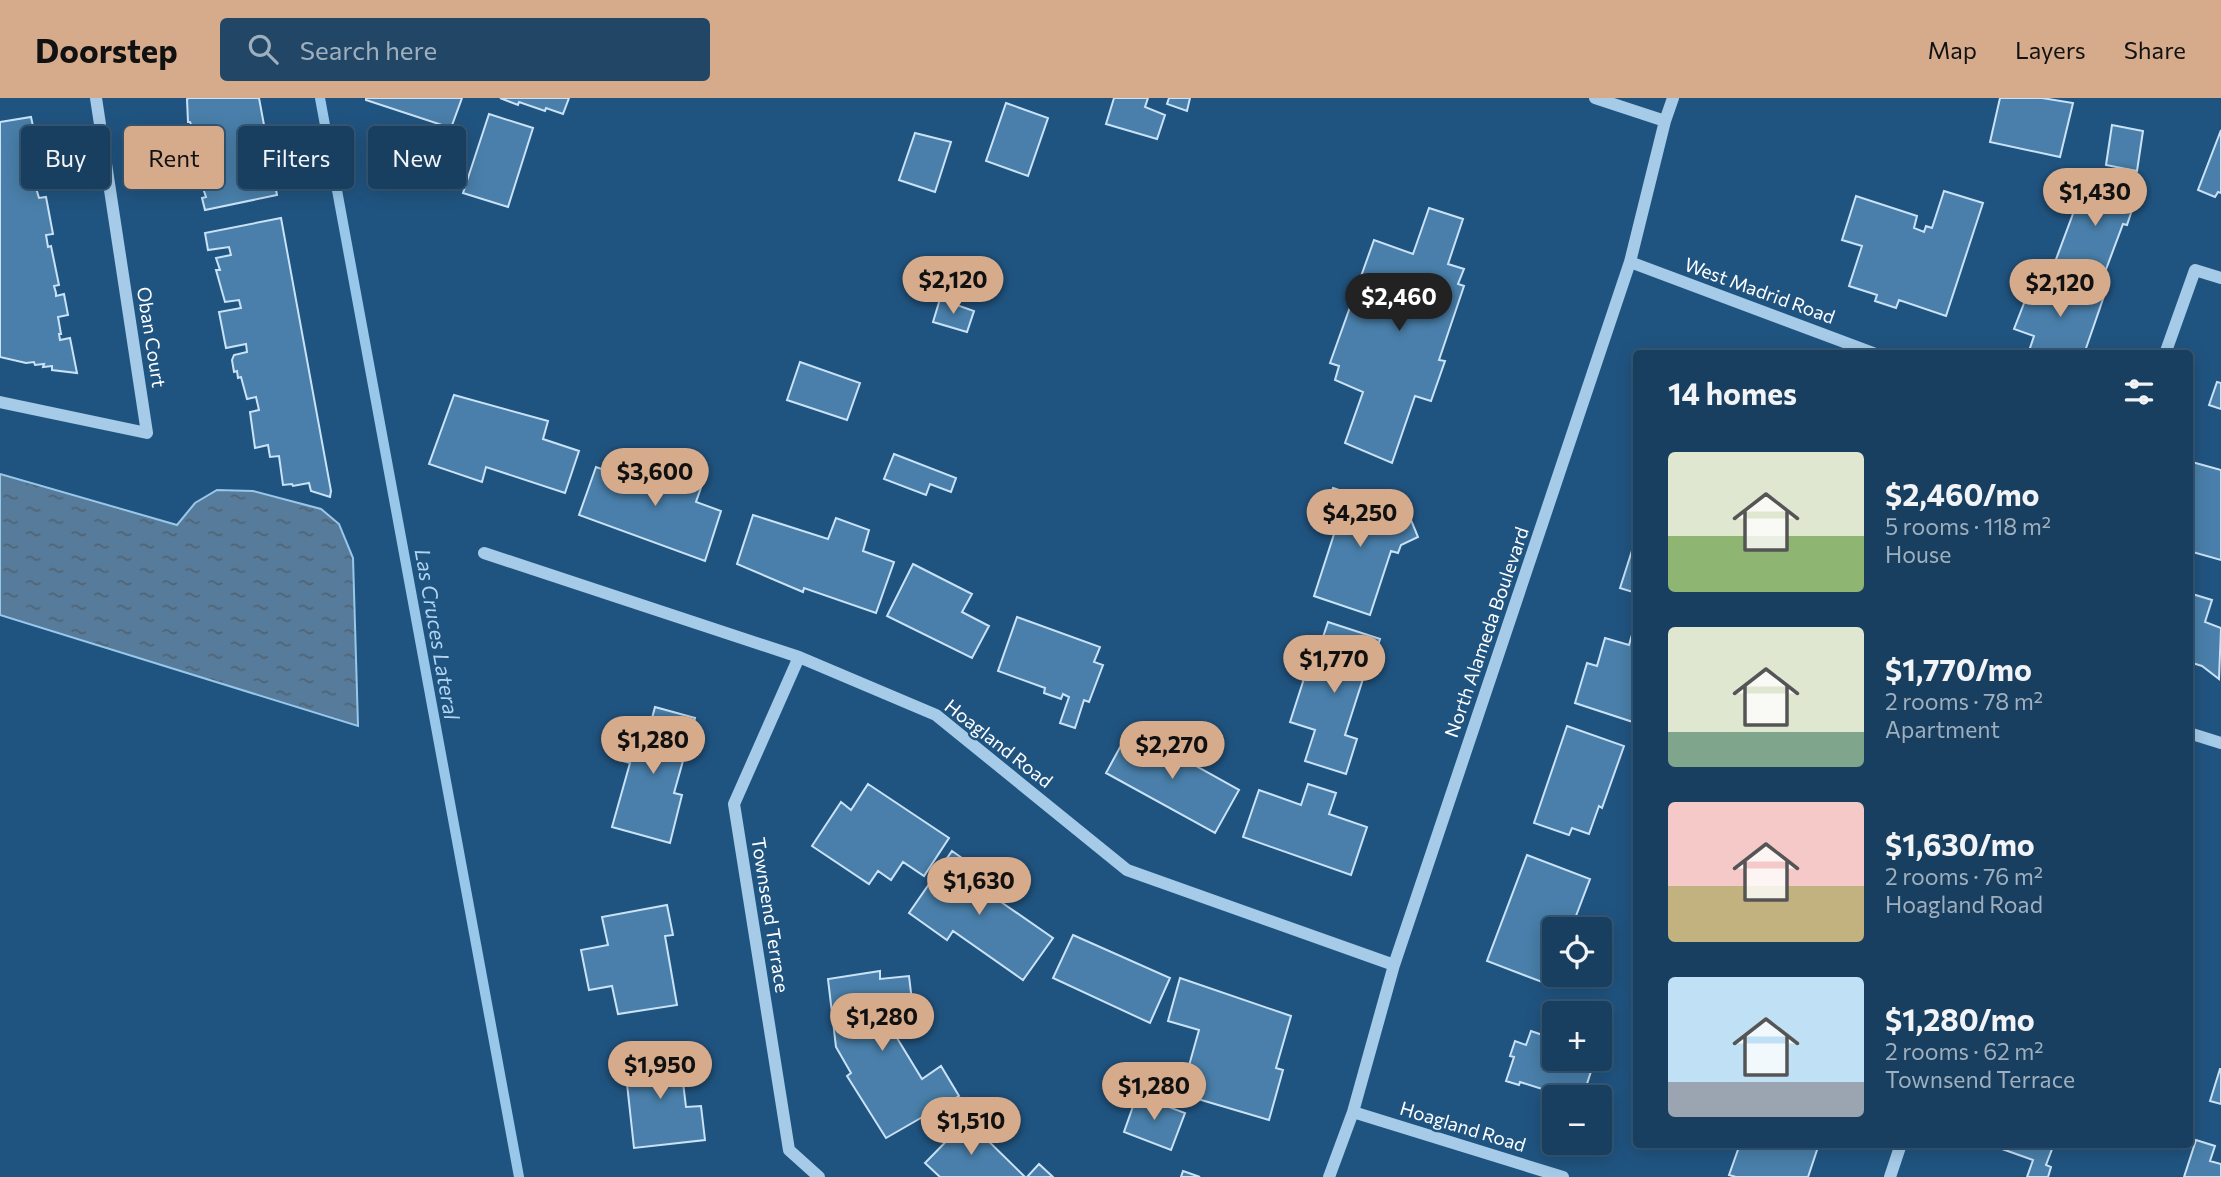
<!DOCTYPE html>
<meta charset="utf-8">
<style>
body{margin:0;font-family:Commissioner,sans-serif;background:#214666;color:#f1f3f6;height:100vh;display:flex;flex-direction:column;font-size:26px;white-space:nowrap}
*{box-sizing:border-box;margin:0}
p{font-size:23px;color:#9fafbd}
.icon{flex:none;width:38px;height:38px;fill:none;stroke:currentColor;stroke-width:2;stroke-linecap:round;stroke-linejoin:round}
.map{position:relative;flex:1;overflow:hidden}
.sheet{position:absolute;left:1633px;top:252px;width:560px;height:798px;display:flex;flex-direction:column;background:#183f60;border-radius:7px;box-shadow:0 4px 18px #0003,0 0 0 2px #365875}
.sheet>*{flex:none}
.top-card{position:absolute;left:21px;top:28px;width:665px;height:63px;display:flex;gap:14px}
.buttons{position:absolute;left:1542px;top:819px;display:grid;gap:14px}
.buttons a{display:grid;place-items:center;width:70px;height:70px;border-radius:7px;background:#183f60;box-shadow:0 4px 18px #0003,0 0 0 2px #365875;font-size:35px}
.price{position:absolute;translate:-50% -60px;padding:0 16px;border-radius:24px;background:#d6ab8b;color:#111;font-size:23px;line-height:46px;filter:drop-shadow(0 2px 4px #0008)}
.price::after{content:'';position:absolute;left:50%;top:42px;width:21px;height:16px;margin-left:-10px;background:inherit;clip-path:polygon(0 0,100% 0,50% 100%)}
.price.on{background:#222;color:#fff}
ul{padding:0;list-style:none}
li{display:flex;align-items:center;gap:21px;height:175px;padding:0 35px}
li span{display:grid;place-items:center;flex:none;width:196px;height:140px;border-radius:7px;color:#555}
li>.icon{margin-inline-start:auto}
span .icon{width:84px;height:84px;fill:#fffc;stroke-width:1}
li b{font-size:30px}
h2{display:flex;justify-content:space-between;align-items:center;height:84px;padding:0 35px;font-size:30px}
.tag{padding:0 24px;border-radius:7px;background:#183f60;box-shadow:0 4px 18px #0003,0 0 0 2px #365875;font-size:24px;line-height:63px}
.tag.on{background:#d6ab8b;color:#111}
header{display:flex;align-items:center;gap:42px;box-sizing:border-box;height:98px;padding:0 35px;background:#d6ab8b;color:#111}
header strong{font-size:33px}
nav{display:flex;gap:38px;margin-inline-start:auto;font-size:24px}
.search{width:490px;height:63px;background:#214666;display:flex;align-items:center;gap:18px;box-sizing:border-box;padding:0 24px;border-radius:7px;color:#9fafbd;font-size:26px}
.map>svg:first-child{display:block}
</style>
<header>
<strong>Doorstep</strong>
<div class="search"><svg class="icon" aria-label="search" viewBox="0 0 24 24"><circle cx="10" cy="10" r="6"/><path d="M15 15l6 6"/></svg>Search here</div>
<nav><a>Map</a><a>Layers</a><a>Share</a></nav>
</header>
<div class="map">
<svg width="2221" height="1079" viewBox="0 0 2221 1079">
<defs>
<pattern id="water-ripples" width="26" height="14" patternUnits="userSpaceOnUse" patternTransform="scale(1.75)"><rect width="26" height="14" fill="#567b9b"/><path d="M2 4q2-2 4 0t4 0M15 11q2-2 4 0t4 0" fill="none" stroke="#516474"/></pattern>
</defs>
<rect width="100%" height="100%" fill="#205480"/>
<path fill="url(#water-ripples)" stroke="#99c7e9" stroke-width="2" d="M 0,376 L 177,427 L 195,405 L 217,392 L 253,393 L 321,411 L 339,426 L 353,460 L 358,628 L 0,517 Z"/>
<g fill="none" stroke-linecap="round" stroke-linejoin="round">
<path stroke="#99c7e9" stroke-width="10" d="M 320,0 L 519,1079"/>
</g>
<path fill="#497faa" stroke="#c9e2f6" stroke-width="2" d="M 189,0 L 259,0 L 277,97 L 205,112 L 202,100 L 206,99 L 203,90 L 219,87 L 216,77 L 194,81 L 190,47 L 209,43 L 207,31 L 194,34 L 190,24 L 188,24 L 187,1 Z
M 366,0 L 462,0 L 451,30 L 366,2 Z
M 500,0 L 569,0 L 563,16 L 546,10 L 545,13 L 519,4 L 518,7 Z
M 1114,0 L 1148,0 L 1145,9 L 1165,17 L 1157,41 L 1106,26 Z
M 1169,0 L 1190,0 L 1187,13 L 1167,6 Z
M 2000,0 L 2042,0 L 2073,5 L 2060,59 L 1990,44 Z
M 1006,5 L 1048,20 L 1028,78 L 986,63 Z
M 489,16 L 533,30 L 508,109 L 463,95 Z
M 31,19 L 35,37 L 27,39 L 28,42 L 29,50 L 32,49 L 40,89 L 36,90 L 39,100 L 46,99 L 53,136 L 46,137 L 48,149 L 51,148 L 59,187 L 54,188 L 56,195 L 56,198 L 64,196 L 68,217 L 58,219 L 61,236 L 59,236 L 60,242 L 70,240 L 77,275 L 52,272 L 52,268 L 43,269 L 44,266 L 35,267 L 34,264 L 26,265 L 0,259 L 0,24 Z
M 2112,27 L 2143,33 L 2137,73 L 2106,67 Z
M 390,30 L 448,47 L 437,87 L 375,70 Z
M 2221,32 L 2221,95 L 2218,94 L 2215,99 L 2198,92 Z
M 915,35 L 951,44 L 935,94 L 899,82 Z
M 2086,81 L 2137,97 L 2127,127 L 2123,126 L 2102,182 L 2055,164 Z
M 1944,93 L 1983,105 L 1946,218 L 1899,202 L 1896,210 L 1875,203 L 1877,197 L 1849,188 L 1862,148 L 1842,142 L 1856,98 L 1917,118 L 1914,130 L 1924,134 L 1926,128 L 1932,130 Z
M 1429,110 L 1463,121 L 1448,166 L 1464,171 L 1458,186 L 1464,188 L 1439,262 L 1445,263 L 1431,303 L 1415,298 L 1392,365 L 1345,345 L 1363,294 L 1335,282 L 1339,268 L 1330,265 L 1374,142 L 1413,156 Z
M 281,120 L 331,393 L 330,399 L 311,393 L 309,385 L 293,388 L 292,386 L 283,387 L 279,358 L 270,359 L 268,347 L 255,350 L 250,314 L 259,312 L 256,299 L 247,301 L 241,279 L 238,280 L 237,273 L 234,274 L 232,262 L 234,257 L 247,254 L 246,246 L 226,250 L 219,214 L 241,210 L 239,202 L 225,204 L 216,172 L 220,172 L 216,160 L 231,157 L 229,149 L 208,152 L 205,135 Z
M 2055,181 L 2104,198 L 2084,256 L 2028,256 L 2034,238 L 2014,231 L 2030,190 L 2049,198 Z
M 940,201 L 974,213 L 967,234 L 933,224 Z
M 800,264 L 860,285 L 847,322 L 787,302 Z
M 2217,284 L 2221,285 L 2221,311 L 2209,307 Z
M 454,297 L 548,323 L 543,341 L 579,353 L 565,395 L 486,369 L 482,384 L 429,366 Z
M 894,356 L 956,380 L 951,394 L 930,386 L 926,397 L 884,381 Z
M 657,361 L 705,378 L 696,404 L 721,413 L 705,463 L 579,417 L 596,369 L 648,387 Z
M 2192,364 L 2221,372 L 2221,462 L 2189,453 L 2189,373 Z
M 1333,390 L 1393,410 L 1404,405 L 1418,439 L 1401,447 L 1398,455 L 1391,453 L 1370,517 L 1314,498 L 1335,433 L 1321,428 Z
M 753,417 L 828,441 L 836,420 L 869,432 L 863,453 L 894,464 L 876,515 L 804,490 L 803,494 L 737,466 Z
M 1636,440 L 1636,495 L 1620,490 Z
M 913,466 L 972,496 L 962,514 L 989,528 L 972,560 L 887,518 Z
M 2189,495 L 2212,502 L 2205,524 L 2221,530 L 2219,581 L 2202,568 L 2189,564 Z
M 1017,519 L 1100,549 L 1094,564 L 1103,567 L 1089,604 L 1084,602 L 1075,630 L 1060,625 L 1069,599 L 1063,596 L 1061,601 L 1044,595 L 1045,590 L 998,573 Z
M 1328,524 L 1380,541 L 1374,560 L 1370,559 L 1345,637 L 1357,641 L 1346,676 L 1305,663 L 1315,632 L 1290,624 L 1312,556 L 1317,557 Z
M 1633,533 L 1636,534 L 1636,625 L 1575,605 L 1587,565 L 1597,568 L 1605,540 L 1629,547 Z
M 655,609 L 695,620 L 674,695 L 682,697 L 670,745 L 612,729 L 630,665 L 619,662 L 627,629 L 648,635 Z
M 1567,628 L 1624,648 L 1602,710 L 1599,708 L 1589,736 L 1572,730 L 1569,737 L 1534,725 Z
M 1130,631 L 1239,692 L 1215,735 L 1106,675 Z
M 868,686 L 949,740 L 924,778 L 903,764 L 891,782 L 878,773 L 869,786 L 812,748 L 841,704 L 851,712 Z
M 1308,686 L 1336,695 L 1329,716 L 1367,729 L 1351,777 L 1243,739 L 1259,692 L 1301,707 Z
M 952,753 L 999,786 L 991,797 L 1053,840 L 1023,882 L 953,833 L 947,842 L 909,815 Z
M 1527,757 L 1590,781 L 1571,831 L 1554,831 L 1554,876 L 1550,887 L 1487,863 Z
M 667,807 L 673,837 L 665,838 L 677,907 L 618,916 L 612,888 L 589,892 L 581,852 L 608,847 L 602,819 Z
M 1073,837 L 1170,880 L 1150,925 L 1053,880 Z
M 880,873 L 880,881 L 909,878 L 912,903 L 883,905 L 886,922 L 922,981 L 941,968 L 959,998 L 886,1040 L 847,978 L 851,975 L 836,949 L 828,881 Z
M 1180,880 L 1291,918 L 1276,970 L 1283,972 L 1269,1022 L 1181,996 L 1199,932 L 1168,923 Z
M 1531,933 L 1554,941 L 1554,961 L 1595,961 L 1586,989 L 1590,991 L 1588,999 L 1557,999 L 1558,996 L 1520,984 L 1519,987 L 1506,983 L 1514,959 L 1510,958 L 1515,943 L 1526,947 Z
M 679,951 L 686,1009 L 701,1008 L 705,1042 L 634,1050 L 624,958 Z
M 2220,971 L 2221,971 L 2221,1006 L 2210,1003 Z
M 1137,997 L 1185,1015 L 1171,1052 L 1124,1034 Z
M 967,1022 L 1025,1079 L 940,1079 L 925,1065 Z
M 2196,1042 L 2215,1048 L 2210,1063 L 2221,1066 L 2221,1079 L 2184,1079 Z
M 1740,1046 L 1819,1046 L 1808,1079 L 1736,1079 L 1729,1077 Z
M 1988,1046 L 2054,1046 L 2046,1067 L 2051,1069 L 2048,1079 L 2027,1079 L 2033,1062 Z
M 1039,1066 L 1053,1079 L 1027,1079 Z
M 1183,1073 L 1200,1079 L 1181,1079 Z"/>
<g fill="none" stroke-linecap="round" stroke-linejoin="round">
<path stroke="#a5cbe8" stroke-width="12" d="M 1595,0 L 1665,23
M 1630,164 L 1876,256
M 2165,256 L 2195,172 L 2221,180
M 0,304 L 147,335 L 96,0
M 484,455 L 799,559 L 936,617 L 1127,772 L 1394,867
M 799,559 L 734,706 L 789,1052 L 819,1079
M 2189,635 L 2221,645
M 1353,1014 L 1563,1079
M 1329,1079 L 1353,1014 L 1394,867 L 1630,164 L 1665,23 L 1673,0
M 1890,1079 L 1901,1046"/>
</g>
<g text-anchor="middle" dominant-baseline="central" stroke-width="5" stroke-linejoin="round" paint-order="stroke">
<g font-size="19" fill="#fff" stroke="#205480">
<text transform="translate(1760 192) rotate(20)">West Madrid Road</text>
<text transform="translate(152 239) rotate(81)">Oban Court</text>
<text transform="translate(1486 534) rotate(-71)">North Alameda Boulevard</text>
<text transform="translate(999 645) rotate(38)">Hoagland Road</text>
<text transform="translate(771 817) rotate(81)">Townsend Terrace</text>
<text transform="translate(1463 1028) rotate(17)">Hoagland Road</text>
</g>
<g font-size="21" font-style="italic" fill="#b1d4f0" stroke="#205480">
<text transform="translate(438 536) rotate(80)">Las Cruces Lateral</text>
</g>
</g>
</svg>
<div class="buttons">
<a><svg class="icon" aria-label="locate" viewBox="0 0 24 24"><circle cx="12" cy="12" r="6"/><path d="M12 2v4M12 18v4M2 12h4M18 12h4"/></svg></a>
<a>+</a>
<a>−</a>
</div>
<b class="price" style="left:2095px;top:130px">$1,430</b>
<b class="price" style="left:953px;top:218px">$2,120</b>
<b class="price" style="left:2060px;top:221px">$2,120</b>
<b class="price on" style="left:1399px;top:235px">$2,460</b>
<b class="price" style="left:655px;top:410px">$3,600</b>
<b class="price" style="left:1360px;top:451px">$4,250</b>
<b class="price" style="left:1334px;top:597px">$1,770</b>
<b class="price" style="left:653px;top:678px">$1,280</b>
<b class="price" style="left:1172px;top:683px">$2,270</b>
<b class="price" style="left:979px;top:819px">$1,630</b>
<b class="price" style="left:882px;top:955px">$1,280</b>
<b class="price" style="left:660px;top:1003px">$1,950</b>
<b class="price" style="left:1154px;top:1024px">$1,280</b>
<b class="price" style="left:971px;top:1059px">$1,510</b>
<div class="top-card">
<a class="tag">Buy</a>
<a class="tag on">Rent</a>
<a class="tag">Filters</a>
<a class="tag">New</a>
</div>
<section class="sheet">
<h2>14 homes<svg class="icon" aria-label="filters" viewBox="0 0 24 24"><path d="M4 7h16M4 17h16"/><circle cx="9" cy="7" r="2"/><circle cx="15" cy="17" r="2"/></svg></h2>
<ul>
<li><span style="background:linear-gradient(#dfe7d0 60%,#8fb573 0)"><svg class="icon" aria-label="home" viewBox="0 0 24 24"><path d="M3 11l9-7 9 7M6 9v11h12V9"/></svg></span><div><b>$2,460/mo</b><p>5 rooms · 118 m²</p><p>House</p></div></li>
<li><span style="background:linear-gradient(#dfe7d0 75%,#7fa58c 0)"><svg class="icon" aria-label="home" viewBox="0 0 24 24"><path d="M3 11l9-7 9 7M6 9v11h12V9"/></svg></span><div><b>$1,770/mo</b><p>2 rooms · 78 m²</p><p>Apartment</p></div></li>
<li><span style="background:linear-gradient(#f6c9c9 60%,#c2b280 0)"><svg class="icon" aria-label="home" viewBox="0 0 24 24"><path d="M3 11l9-7 9 7M6 9v11h12V9"/></svg></span><div><b>$1,630/mo</b><p>2 rooms · 76 m²</p><p>Hoagland Road</p></div></li>
<li><span style="background:linear-gradient(#bfe0f5 75%,#9aa5b1 0)"><svg class="icon" aria-label="home" viewBox="0 0 24 24"><path d="M3 11l9-7 9 7M6 9v11h12V9"/></svg></span><div><b>$1,280/mo</b><p>2 rooms · 62 m²</p><p>Townsend Terrace</p></div></li>
</ul>
</section>
</div>
